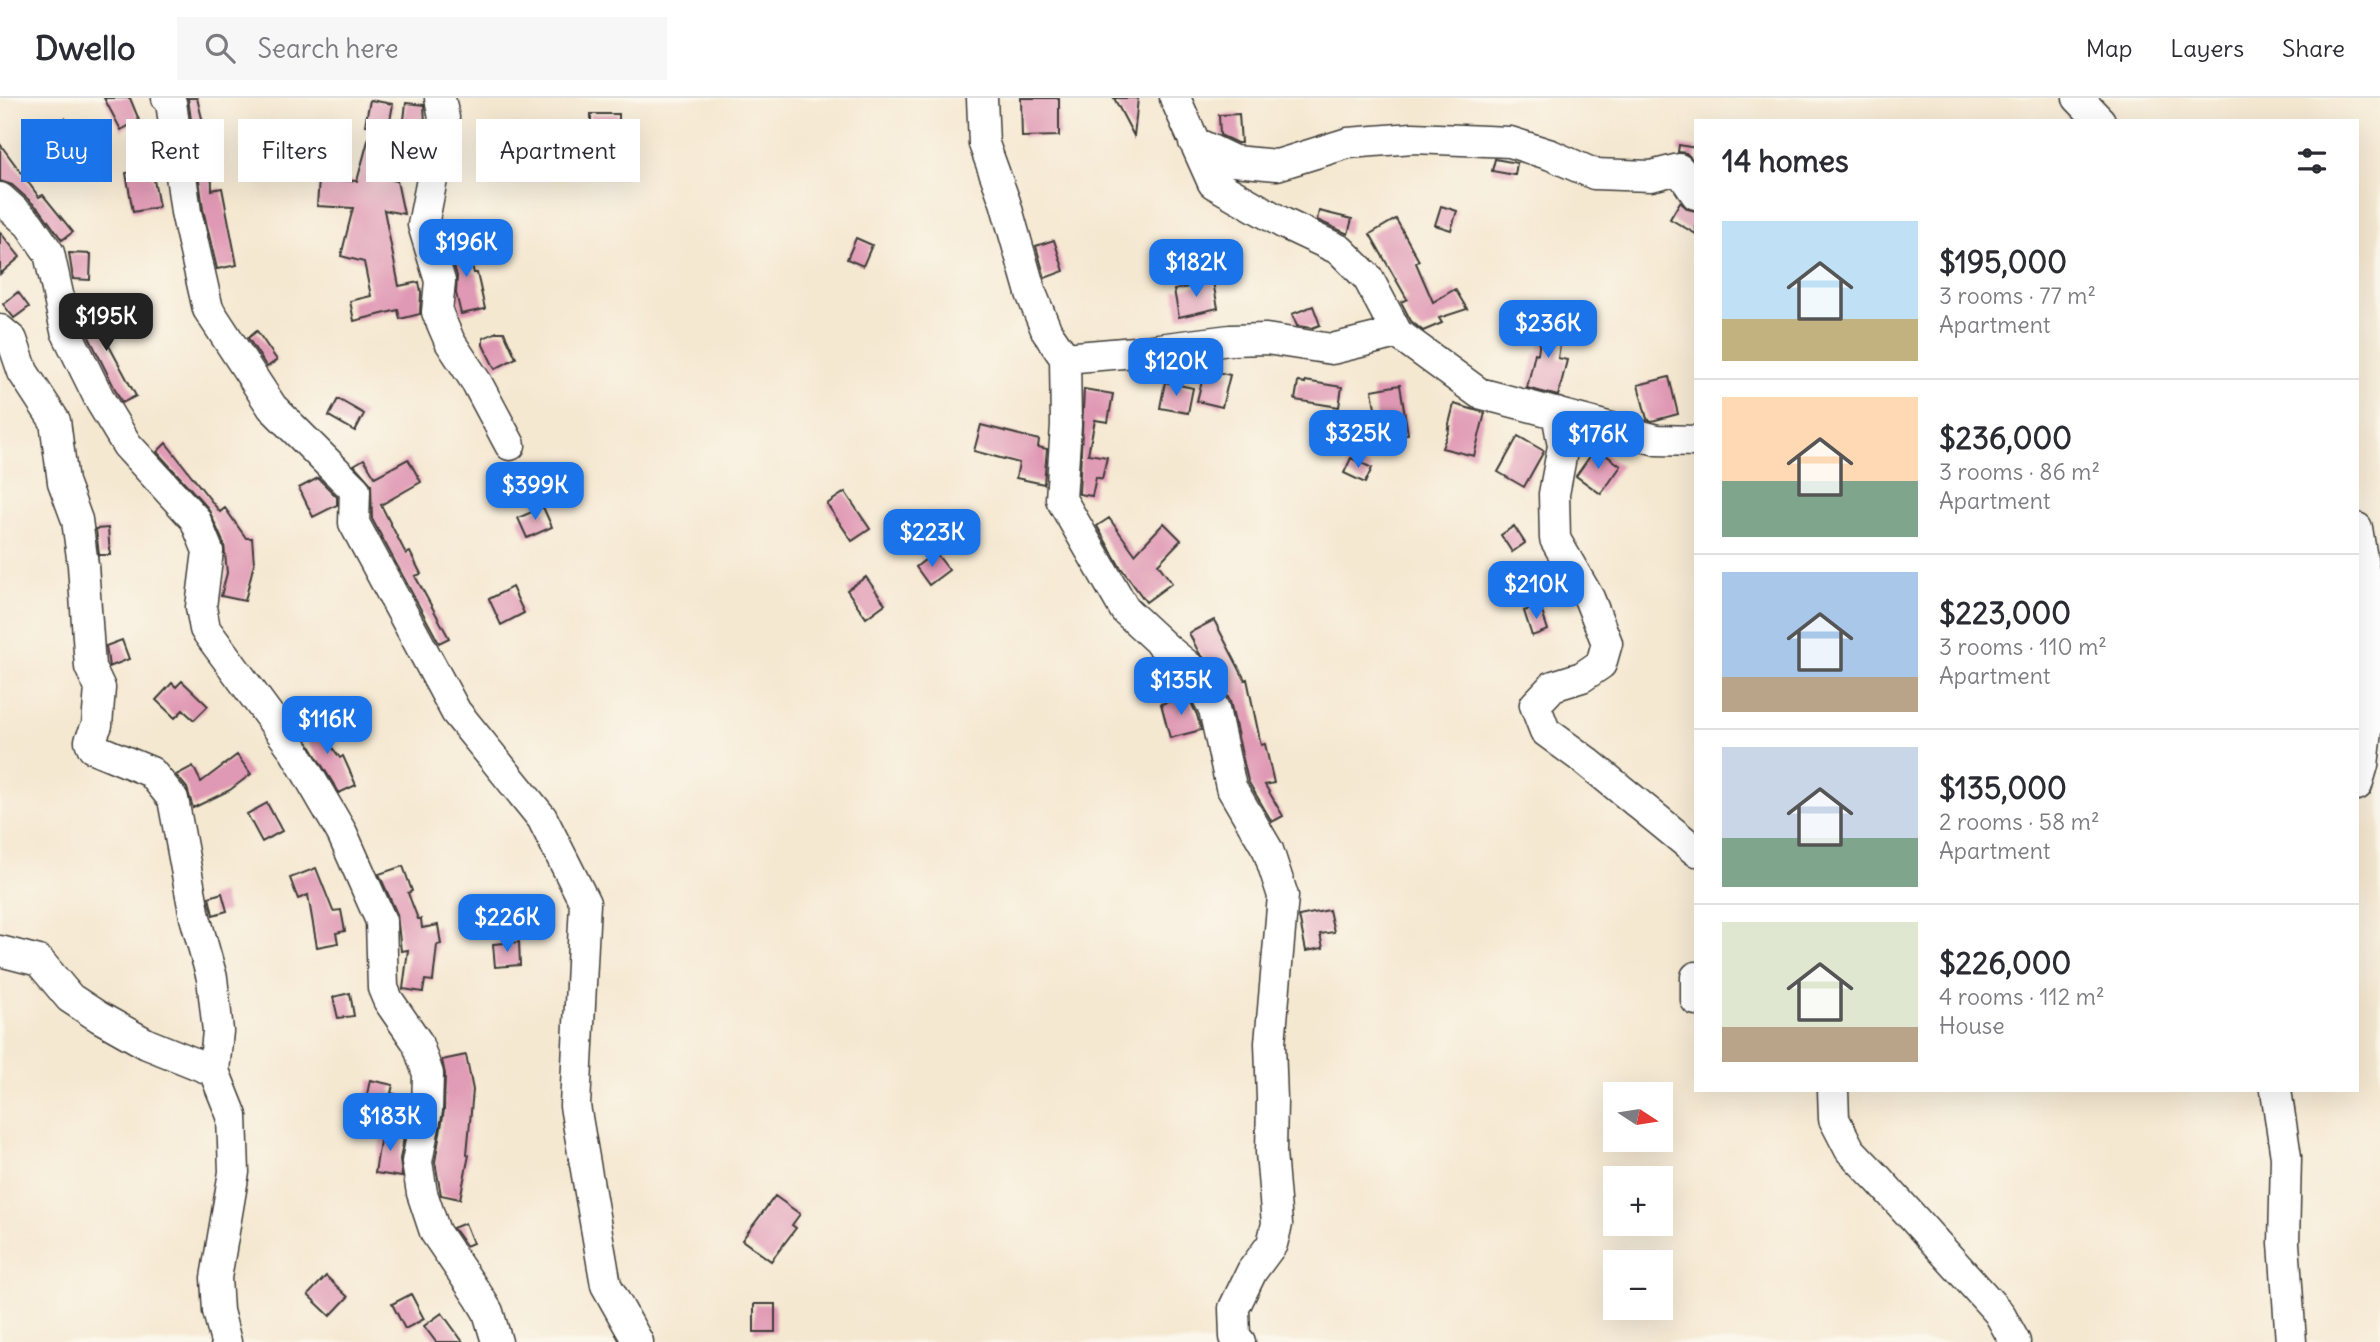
<!DOCTYPE html>
<meta charset="utf-8">
<style>
body{margin:0;font-family:Delius,sans-serif;background:#f7f7f7;color:#2b2b33;height:100vh;display:flex;flex-direction:column;font-size:26px;white-space:nowrap}
*{box-sizing:border-box;margin:0}
p{font-size:23px;color:#7c7c81}
.icon{flex:none;width:38px;height:38px;fill:none;stroke:currentColor;stroke-width:2;stroke-linecap:round;stroke-linejoin:round}
.map{position:relative;flex:1;overflow:hidden}
.sheet{position:absolute;left:1694px;top:21px;width:665px;height:973px;display:flex;flex-direction:column;background:#fff;border-radius:0px;box-shadow:0 7px 28px #0002}
.sheet>*{flex:none}
.hud{position:absolute;left:21px;top:21px;width:665px;height:63px;display:flex;gap:14px}
.needle{width:46px;rotate:102deg}
.controls{position:absolute;left:1603px;top:984px;display:grid;gap:14px}
.controls a{display:grid;place-items:center;width:70px;height:70px;border-radius:0px;background:#fff;box-shadow:0 7px 28px #0002;font-size:35px}
.price{position:absolute;translate:-50% -60px;padding:0 16px;border-radius:14px;background:#1a73e8;color:#fff;font-size:23px;line-height:46px;filter:drop-shadow(0 2px 4px #0008)}
.price::after{content:'';position:absolute;left:50%;top:42px;width:21px;height:16px;margin-left:-10px;background:inherit;clip-path:polygon(0 0,100% 0,50% 100%)}
.price.active{background:#222;color:#fff}
ul{padding:0;list-style:none}
li{display:flex;align-items:center;gap:21px;height:175px;padding:0 28px}
li+li{border-top:2px solid #e1e1e2}
li span{display:grid;place-items:center;flex:none;width:196px;height:140px;border-radius:0px;color:#555}
li>.icon{margin-inline-start:auto}
span .icon{width:84px;height:84px;fill:#fffc;stroke-width:1}
li b{font-size:30px}
h2{display:flex;justify-content:space-between;align-items:center;height:84px;padding:0 28px;font-size:30px}
.chip{padding:0 24px;border-radius:0px;background:#fff;box-shadow:0 7px 28px #0002;font-size:24px;line-height:63px}
.chip.active{background:#1a73e8;color:#fff}
header{display:flex;align-items:center;gap:42px;box-sizing:border-box;height:98px;padding:0 35px;background:#fff;border-bottom:2px solid #e1e1e2}
header strong{font-size:33px}
nav{display:flex;gap:38px;margin-inline-start:auto;font-size:24px}
.search{width:490px;height:63px;background:#f7f7f7;display:flex;align-items:center;gap:18px;box-sizing:border-box;padding:0 24px;border-radius:0px;color:#7c7c81;font-size:26px}
.map>svg:first-child{display:block}
</style>
<header>
<strong>Dwello</strong>
<div class="search"><svg class="icon" aria-label="search" viewBox="0 0 24 24"><circle cx="10" cy="10" r="6"/><path d="M15 15l6 6"/></svg>Search here</div>
<nav><a>Map</a><a>Layers</a><a>Share</a></nav>
</header>
<div class="map">
<svg width="2380" height="1244" viewBox="0 0 2380 1244">
<rect width="100%" height="100%" fill="#fbf7ec"/>
<filter id="ink" filterUnits="userSpaceOnUse"><feTurbulence type="fractalNoise" baseFrequency=".0143" numOctaves="2"/><feDisplacementMap in="SourceGraphic" scale="14" xChannelSelector="R" yChannelSelector="G"/><feConvolveMatrix kernelMatrix="1 2 1 2 8 2 1 2 1" color-interpolation-filters="sRGB"/></filter>
<filter id="wash" filterUnits="userSpaceOnUse"><feTurbulence type="fractalNoise" baseFrequency=".00686" numOctaves="4" result="noise"/><feDisplacementMap in="SourceGraphic" scale="28" xChannelSelector="R" yChannelSelector="G"/><feGaussianBlur stdDeviation="1.57" result="paint"/><feColorMatrix in="noise" values="0 0 0 0 0 0 0 0 0 0 0 0 0 0 0 0 0 1.4 0 .05"/><feComposite in="paint" operator="in"/></filter>
<g filter="url(#wash)">
<rect width="100%" height="100%" fill="#f5e8d1"/>
<g id="blocks">
<path fill="#e099b4" d="M 104,0 L 130,0 L 139,22 L 121,32 Z
M 188,0 L 197,0 L 208,45 L 211,45 L 212,92 L 222,90 L 237,167 L 217,171 L 203,111 Z
M 1021,0 L 1059,0 L 1059,38 L 1022,39 Z
M 1114,0 L 1138,0 L 1134,38 Z
M 370,2 L 393,6 L 385,51 L 390,52 L 382,79 L 397,83 L 404,116 L 384,112 L 399,188 L 419,184 L 421,194 L 420,216 L 400,221 L 398,212 L 354,223 L 350,203 L 371,198 L 364,164 L 341,158 L 353,110 L 317,108 L 319,81 L 357,83 L 372,28 L 365,27 Z
M 406,5 L 424,7 L 425,25 L 404,22 Z
M 591,16 L 619,16 L 619,55 L 591,55 Z
M 1239,16 L 1241,45 L 1237,45 L 1220,37 L 1219,17 Z
M 65,20 L 78,42 L 55,56 L 42,33 Z
M 0,46 L 39,99 L 43,97 L 73,134 L 62,142 L 41,113 L 12,87 L 0,83 Z
M 1679,47 L 1696,50 L 1696,65 L 1686,55 L 1678,54 Z
M 1495,61 L 1517,65 L 1515,77 L 1492,73 Z
M 152,71 L 159,109 L 133,114 L 126,75 Z
M 1680,104 L 1688,111 L 1696,113 L 1696,136 L 1670,121 Z
M 1441,108 L 1457,113 L 1451,132 L 1435,127 Z
M 1319,113 L 1352,121 L 1348,136 L 1317,122 Z
M 1396,121 L 1419,163 L 1416,165 L 1433,204 L 1455,191 L 1467,211 L 1439,220 L 1442,225 L 1423,233 L 1411,223 L 1401,204 L 1407,201 L 1370,136 Z
M 0,134 L 20,159 L 0,176 Z
M 464,140 L 474,175 L 477,175 L 485,211 L 461,216 L 456,195 L 457,178 L 447,145 Z
M 856,140 L 872,147 L 863,168 L 847,161 Z
M 1054,142 L 1064,173 L 1045,180 L 1036,148 Z
M 69,155 L 91,156 L 90,182 L 73,181 Z
M 1213,184 L 1218,210 L 1179,219 L 1174,192 Z
M 18,194 L 29,209 L 14,220 L 3,206 Z
M 93,206 L 107,244 L 136,298 L 122,305 L 83,227 L 79,212 Z
M 1313,208 L 1320,227 L 1312,230 L 1297,228 L 1292,216 Z
M 1543,220 L 1564,223 L 1558,260 L 1567,262 L 1558,298 L 1527,290 L 1535,255 L 1538,256 Z
M 257,233 L 277,262 L 267,269 L 248,240 Z
M 497,234 L 504,234 L 516,260 L 495,271 L 483,247 L 483,240 Z
M 1205,271 L 1230,277 L 1222,309 L 1197,303 Z
M 1669,279 L 1678,316 L 1652,323 L 1647,321 L 1638,287 Z
M 1305,283 L 1342,289 L 1339,309 L 1295,302 L 1298,284 L 1305,285 Z
M 1165,284 L 1193,290 L 1188,315 L 1160,310 Z
M 1400,287 L 1408,336 L 1380,340 L 1372,292 Z
M 1084,291 L 1113,296 L 1108,324 L 1095,322 L 1088,356 L 1107,359 L 1102,381 L 1096,379 L 1092,398 L 1079,396 Z
M 338,301 L 364,316 L 355,333 L 329,318 Z
M 1454,306 L 1485,315 L 1474,358 L 1442,350 L 1450,329 L 1448,330 Z
M 981,327 L 1039,342 L 1038,349 L 1047,351 L 1044,386 L 1016,380 L 1019,365 L 974,353 Z
M 1518,338 L 1544,353 L 1524,389 L 1498,374 Z
M 166,345 L 220,414 L 225,410 L 246,440 L 252,440 L 254,465 L 245,503 L 221,498 L 227,475 L 224,446 L 208,410 L 157,354 Z
M 1596,350 L 1621,368 L 1601,396 L 1576,378 Z
M 1351,360 L 1372,370 L 1365,385 L 1344,375 Z
M 364,361 L 375,379 L 408,361 L 421,384 L 381,407 L 406,456 L 410,454 L 421,476 L 415,478 L 449,540 L 439,545 L 372,421 L 371,386 L 354,367 Z
M 318,380 L 337,399 L 337,407 L 313,419 L 299,390 Z
M 845,394 L 870,431 L 852,443 L 827,406 Z
M 543,409 L 552,429 L 527,440 L 518,420 Z
M 1109,420 L 1135,456 L 1164,425 L 1181,442 L 1158,466 L 1172,485 L 1146,504 L 1119,467 L 1097,428 Z
M 1514,428 L 1525,445 L 1512,454 L 1501,437 Z
M 108,430 L 110,457 L 99,457 L 96,431 Z
M 935,454 L 949,472 L 929,487 L 916,469 Z
M 866,479 L 885,506 L 866,520 L 847,492 Z
M 512,489 L 524,515 L 501,527 L 489,501 Z
M 1540,508 L 1548,532 L 1532,538 L 1524,513 Z
M 1214,522 L 1245,582 L 1247,581 L 1261,647 L 1265,646 L 1274,685 L 1265,687 L 1283,718 L 1272,724 L 1248,683 L 1230,603 L 1209,565 L 1199,555 L 1189,535 Z
M 122,542 L 129,561 L 109,569 L 106,548 Z
M 182,583 L 208,608 L 194,622 L 183,612 L 175,620 L 156,602 L 172,585 L 176,589 Z
M 1188,598 L 1197,617 L 1201,632 L 1170,640 L 1161,606 Z
M 309,618 L 340,660 L 343,658 L 356,687 L 339,695 L 297,627 Z
M 237,657 L 251,676 L 230,692 L 193,710 L 187,690 L 176,677 L 193,668 L 201,684 Z
M 267,705 L 282,733 L 262,744 L 247,716 Z
M 403,768 L 412,793 L 408,795 L 418,821 L 421,821 L 422,830 L 438,827 L 441,846 L 437,847 L 433,883 L 425,882 L 423,894 L 403,891 L 408,852 L 401,853 L 397,816 L 379,776 Z
M 316,770 L 333,813 L 341,812 L 345,833 L 336,835 L 338,845 L 317,849 L 308,797 L 298,801 L 290,780 Z
M 222,795 L 227,813 L 213,817 L 209,799 Z
M 1329,812 L 1334,834 L 1320,836 L 1323,850 L 1306,853 L 1299,818 Z
M 519,844 L 520,867 L 495,869 L 493,846 Z
M 350,895 L 354,918 L 338,920 L 333,899 Z
M 466,957 L 473,992 L 467,1056 L 469,1057 L 460,1101 L 441,1097 L 435,1064 L 444,1012 L 445,976 L 442,962 Z
M 370,982 L 393,987 L 391,995 L 402,998 L 397,1023 L 363,1016 Z
M 382,1030 L 405,1034 L 400,1061 L 402,1079 L 375,1075 Z
M 775,1098 L 800,1116 L 792,1127 L 796,1130 L 771,1163 L 742,1142 Z
M 465,1125 L 473,1145 L 466,1148 L 453,1130 Z
M 326,1178 L 348,1199 L 330,1218 L 308,1197 Z
M 411,1196 L 424,1221 L 405,1231 L 392,1206 Z
M 754,1206 L 775,1206 L 775,1234 L 754,1234 Z
M 442,1215 L 463,1244 L 436,1244 L 424,1228 Z"/>
</g>
</g>
<g filter="url(#ink)">
<use href="#blocks" fill-opacity="0" stroke="#3d3b37" stroke-width="2"/>
<g fill="none" stroke-linecap="round" stroke-linejoin="round">
<g stroke="#3d3b37" stroke-width="33">
<path id="minor" d="M 167,0 L 171,4 L 186,114 L 208,211 L 272,309 L 355,392 L 354,425 L 456,614 L 542,720 L 585,805 L 575,1008 L 606,1187 L 638,1244
M 440,0 L 444,20 L 423,127 L 440,183 L 437,214 L 450,244 L 477,285 L 510,347
M 982,0 L 984,46 L 1005,104 L 1031,195 L 1047,234 L 1065,260 L 1066,327 L 1061,401 L 1125,512 L 1167,551 L 1194,573 L 1214,611 L 1231,689 L 1268,752 L 1283,798 L 1270,945 L 1272,1002 L 1271,1054 L 1277,1126 L 1272,1146 L 1252,1173 L 1234,1210 L 1235,1239 L 1240,1244
M 1175,0 L 1213,85 L 1283,125 L 1340,152 L 1368,180 L 1397,235 L 1479,295 L 1657,342 L 1696,343
M 2078,0 L 2100,23
M 1194,44 L 1234,63 L 1277,67 L 1348,45 L 1413,40 L 1510,44 L 1551,57 L 1594,76 L 1651,78 L 1679,71 L 1696,96
M 0,100 L 29,126 L 49,155 L 66,233 L 101,304 L 127,347 L 195,421 L 208,453 L 201,509 L 205,531 L 292,649 L 342,735 L 381,823 L 383,890 L 388,902 L 417,944 L 428,976 L 427,1012 L 417,1064 L 422,1095 L 435,1134 L 479,1199 L 488,1214 L 497,1244
M 0,232 L 12,242 L 23,274 L 55,323 L 63,384 L 77,422 L 83,467 L 90,569 L 100,590 L 97,627 L 90,643 L 93,650 L 151,674 L 173,701 L 195,819 L 212,880 L 218,933 L 214,973 L 232,1018 L 234,1074 L 216,1180 L 218,1213 L 226,1244
M 1065,260 L 1135,254 L 1230,242 L 1266,241 L 1332,251 L 1397,235
M 1557,315 L 1563,348 L 1554,396 L 1555,441 L 1589,500 L 1607,545 L 1601,566 L 1582,579 L 1553,588 L 1535,607 L 1545,633 L 1586,663 L 1696,753
M 2357,430 L 2370,510 L 2370,609 L 2363,667 L 2357,687
M 0,853 L 39,863 L 70,900 L 99,919 L 147,946 L 214,973
M 1696,879 L 1696,902
M 1833,992 L 1834,1021 L 1850,1052 L 1879,1082 L 1999,1215 L 2015,1244
M 2276,992 L 2286,1059 L 2284,1145 L 2291,1244"/>
</g>
<use href="#minor" stroke="#fff" stroke-width="30"/>
</g>
</g>
</svg>
<div class="controls">
<a><svg class="needle" viewBox="-14 -14 28 28"><path d="M0-13l5 13h-10z" fill="#e53935"/><path d="M0 13l5-13h-10z" fill="#7c7c81"/></svg></a>
<a>+</a>
<a>−</a>
</div>
<b class="price" style="left:466px;top:181px">$196K</b>
<b class="price" style="left:1196px;top:201px">$182K</b>
<b class="price active" style="left:106px;top:255px">$195K</b>
<b class="price" style="left:1548px;top:262px">$236K</b>
<b class="price" style="left:1176px;top:300px">$120K</b>
<b class="price" style="left:1358px;top:372px">$325K</b>
<b class="price" style="left:1598px;top:373px">$176K</b>
<b class="price" style="left:535px;top:424px">$399K</b>
<b class="price" style="left:932px;top:471px">$223K</b>
<b class="price" style="left:1536px;top:523px">$210K</b>
<b class="price" style="left:1181px;top:619px">$135K</b>
<b class="price" style="left:327px;top:658px">$116K</b>
<b class="price" style="left:507px;top:856px">$226K</b>
<b class="price" style="left:390px;top:1055px">$183K</b>
<div class="hud">
<a class="chip active">Buy</a>
<a class="chip">Rent</a>
<a class="chip">Filters</a>
<a class="chip">New</a>
<a class="chip">Apartment</a>
</div>
<section class="sheet">
<h2>14 homes<svg class="icon" aria-label="filters" viewBox="0 0 24 24"><path d="M4 7h16M4 17h16"/><circle cx="9" cy="7" r="2"/><circle cx="15" cy="17" r="2"/></svg></h2>
<ul>
<li><span style="background:linear-gradient(#bfe0f5 70%,#c2b280 0)"><svg class="icon" aria-label="home" viewBox="0 0 24 24"><path d="M3 11l9-7 9 7M6 9v11h12V9"/></svg></span><div><b>$195,000</b><p>3 rooms · 77 m²</p><p>Apartment</p></div></li>
<li><span style="background:linear-gradient(#ffd9b3 60%,#7fa58c 0)"><svg class="icon" aria-label="home" viewBox="0 0 24 24"><path d="M3 11l9-7 9 7M6 9v11h12V9"/></svg></span><div><b>$236,000</b><p>3 rooms · 86 m²</p><p>Apartment</p></div></li>
<li><span style="background:linear-gradient(#a9c7e8 75%,#b9a48a 0)"><svg class="icon" aria-label="home" viewBox="0 0 24 24"><path d="M3 11l9-7 9 7M6 9v11h12V9"/></svg></span><div><b>$223,000</b><p>3 rooms · 110 m²</p><p>Apartment</p></div></li>
<li><span style="background:linear-gradient(#c9d6e8 65%,#7fa58c 0)"><svg class="icon" aria-label="home" viewBox="0 0 24 24"><path d="M3 11l9-7 9 7M6 9v11h12V9"/></svg></span><div><b>$135,000</b><p>2 rooms · 58 m²</p><p>Apartment</p></div></li>
<li><span style="background:linear-gradient(#dfe7d0 75%,#b9a48a 0)"><svg class="icon" aria-label="home" viewBox="0 0 24 24"><path d="M3 11l9-7 9 7M6 9v11h12V9"/></svg></span><div><b>$226,000</b><p>4 rooms · 112 m²</p><p>House</p></div></li>
</ul>
</section>
</div>
